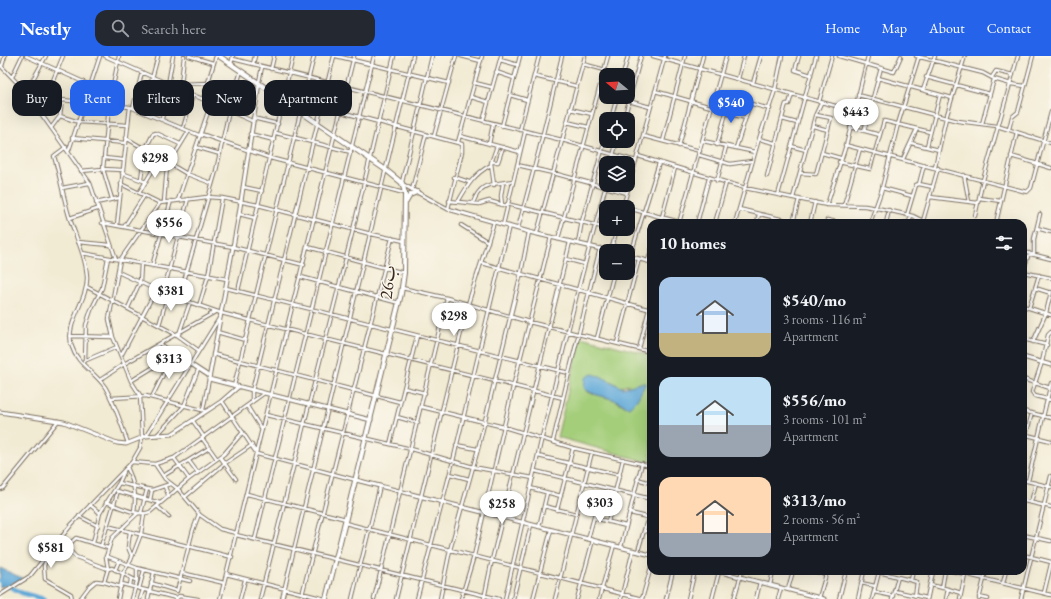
<!DOCTYPE html>
<meta charset="utf-8">
<style>
body{margin:0;font-family:"EB Garamond",Amiri,serif;background:#242831;color:#f1f3f6;height:100vh;display:flex;flex-direction:column;font-size:15px;white-space:nowrap}
*{box-sizing:border-box;margin:0}
p{font-size:13px;color:#9ea1a6}
.icon{flex:none;width:22px;height:22px;fill:none;stroke:currentColor;stroke-width:2;stroke-linecap:round;stroke-linejoin:round}
.map{position:relative;flex:1;overflow:hidden}
.side{position:absolute;left:647px;top:163px;width:380px;height:356px;display:flex;flex-direction:column;background:#171b24;border-radius:12px;box-shadow:0 4px 16px #0002}
.side>*{flex:none}
.hud{position:absolute;left:12px;top:24px;width:380px;height:36px;display:flex;gap:8px}
.needle{width:26px;rotate:288deg}
.controls{position:absolute;left:599px;top:12px;display:grid;gap:8px}
.controls a{display:grid;place-items:center;width:36px;height:36px;border-radius:8px;background:#171b24;box-shadow:0 4px 16px #0002;font-size:20px}
.price{position:absolute;translate:-50% -34px;padding:0 9px;border-radius:14px;background:#fff;color:#222;font-size:13px;line-height:26px;filter:drop-shadow(0 1px 2px #0008)}
.price::after{content:'';position:absolute;left:50%;top:24px;width:12px;height:9px;margin-left:-6px;background:inherit;clip-path:polygon(0 0,100% 0,50% 100%)}
.price.selected{background:#2563eb;color:#fff}
ul{padding:0;list-style:none}
li{display:flex;align-items:center;gap:12px;height:100px;padding:0 12px}
li span{display:grid;place-items:center;flex:none;width:112px;height:80px;border-radius:12px;color:#555}
li>.icon{margin-inline-start:auto}
span .icon{width:48px;height:48px;fill:#fffc;stroke-width:1}
li b{font-size:17px}
h2{display:flex;justify-content:space-between;align-items:center;height:48px;padding:0 12px;font-size:17px}
.tag{padding:0 14px;border-radius:12px;background:#171b24;box-shadow:0 4px 16px #0002;font-size:14px;line-height:36px}
.tag.selected{background:#2563eb;color:#fff}
header{display:flex;align-items:center;gap:24px;box-sizing:border-box;height:56px;padding:0 20px;background:#2563eb;color:#fff}
header strong{font-size:19px}
nav{display:flex;gap:22px;margin-inline-start:auto;font-size:14px}
.search{width:280px;height:36px;background:#242831;display:flex;align-items:center;gap:10px;box-sizing:border-box;padding:0 14px;border-radius:12px;color:#9ea1a6;font-size:15px}
.map>svg:first-child{display:block}
</style>
<header>
<strong>Nestly</strong>
<div class="search"><svg class="icon" aria-label="search" viewBox="0 0 24 24"><circle cx="10" cy="10" r="6"/><path d="M15 15l6 6"/></svg>Search here</div>
<nav><a>Home</a><a>Map</a><a>About</a><a>Contact</a></nav>
</header>
<div class="map">
<svg width="1051" height="543" viewBox="0 0 1051 543">
<rect width="100%" height="100%" fill="#fbf7ec"/>
<filter id="ink" filterUnits="userSpaceOnUse"><feTurbulence type="fractalNoise" baseFrequency=".025" numOctaves="2"/><feDisplacementMap in="SourceGraphic" scale="8" xChannelSelector="R" yChannelSelector="G"/><feConvolveMatrix kernelMatrix="1 2 1 2 8 2 1 2 1" color-interpolation-filters="sRGB"/></filter>
<filter id="wash" filterUnits="userSpaceOnUse"><feTurbulence type="fractalNoise" baseFrequency=".012" numOctaves="4" result="noise"/><feDisplacementMap in="SourceGraphic" scale="16" xChannelSelector="R" yChannelSelector="G"/><feGaussianBlur stdDeviation="0.9" result="paint"/><feColorMatrix in="noise" values="0 0 0 0 0 0 0 0 0 0 0 0 0 0 0 0 0 1.4 0 .05"/><feComposite in="paint" operator="in"/></filter>
<g filter="url(#wash)">
<rect width="100%" height="100%" fill="#f2ebd4"/>
<path fill="#a4ce7a" stroke="#707c4c" fill-rule="evenodd" d="M 581,281 L 651,299 L 651,407 L 557,381 ZM 611,325 L 620,331 L 628,329 L 626,351 L 615,344 L 587,336 Z"/>
<path fill="#61a9d8" stroke="#4e6a7b" d="M 592,318 L 600,320 L 623,332 L 640,327 L 646,327 L 637,344 L 629,351 C 624,350 622,347 617,345 C 607,340 592,340 584,332 L 585,322 Z
M 0,512 L 22,522 L 19,525 L 0,531 Z"/>
<g fill="none" stroke-linecap="round" stroke-linejoin="round">
<path stroke="#61a9d8" stroke-width="4.5" d="M 0,525 L 22,537 L 44,543"/>
</g>
</g>
<g filter="url(#ink)">
<g fill="none" stroke-linecap="round" stroke-linejoin="round">
<g stroke="#7b6e5e" stroke-width="4.5">
<path id="minor" d="M 26,0 L 90,29
M 105,0 L 252,65
M 189,0 L 213,7
M 336,0 L 449,27
M 461,0 L 481,5
M 653,0 L 854,55
M 799,0 L 795,14 L 811,19
M 839,0 L 894,16 L 901,0
M 916,0 L 983,17 L 994,23 L 1011,28 L 1025,30
M 233,3 L 562,84 L 636,105
M 500,4 L 518,9
M 231,8 L 233,0
M 253,8 L 255,0
M 583,8 L 605,14
M 0,9 L 25,35 L 90,127 L 116,203
M 2,10 L 5,0
M 271,13 L 274,0
M 496,16 L 514,22
M 623,19 L 628,0
M 534,20 L 576,30
M 12,21 L 22,0
M 926,21 L 990,38
M 992,21 L 996,15 L 1013,19
M 878,22 L 952,42
M 738,23 L 744,0
M 259,26 L 262,11
M 475,27 L 491,31
M 753,27 L 761,0
M 181,28 L 237,26
M 181,29 L 184,0
M 27,34 L 46,0
M 28,34 L 62,44 L 130,51 L 201,80
M 923,34 L 935,0
M 655,35 L 711,51
M 598,36 L 606,39
M 715,38 L 770,53
M 47,39 L 63,0
M 510,39 L 527,44
M 858,39 L 958,65 L 997,70 L 1051,87
M 471,41 L 488,46
M 614,41 L 650,51
M 203,43 L 216,0
M 303,46 L 462,88 L 462,96 L 448,153
M 819,46 L 832,0
M 133,52 L 142,16
M 570,53 L 592,58
M 143,56 L 158,0
M 726,57 L 746,62
M 60,60 L 79,66 L 127,69
M 253,62 L 278,68
M 162,63 L 173,0
M 611,63 L 617,41
M 624,63 L 641,0
M 782,63 L 797,67
M 483,65 L 501,0
M 567,66 L 588,71
M 982,68 L 994,23
M 502,70 L 520,0
M 813,70 L 828,74
M 850,71 L 880,79
M 51,72 L 60,60 L 62,44
M 183,72 L 193,39
M 1009,73 L 1012,61 L 1018,56 L 1033,0
M 520,74 L 539,0
M 864,75 L 881,12
M 276,77 L 351,96
M 201,78 L 270,102 L 404,137
M 250,78 L 274,84
M 434,80 L 456,0
M 460,80 L 520,96
M 643,80 L 700,95
M 72,82 L 125,87
M 126,82 L 187,118 L 211,127
M 759,83 L 775,87
M 663,85 L 685,0
M 703,85 L 755,96
M 458,86 L 482,0
M 911,87 L 939,94
M 489,88 L 493,68
M 717,89 L 730,43
M 845,89 L 1027,136 L 1031,132 L 1051,56
M 679,90 L 703,0
M 791,90 L 806,94
M 927,90 L 940,39
M 66,91 L 54,100 C 60,120 63,140 69,160 C 75,180 86,200 87,221 C 88,245 64,267 72,291 C 77,308 95,316 105,331 C 115,348 121,368 128,387
M 196,91 L 220,98
M 736,92 L 750,48
M 69,94 L 100,0
M 822,97 L 840,102
M 699,99 L 730,108 L 752,105
M 638,100 L 745,132 L 827,149 L 865,150 L 882,153 L 913,160 L 927,167
M 1011,100 L 1051,112
M 104,102 L 123,104
M 903,103 L 917,73
M 492,106 L 498,106 L 503,91
M 839,106 L 870,113 L 884,65 L 930,76
M 611,107 L 617,85
M 517,109 L 553,117 L 627,137
M 935,111 L 946,62 L 965,0
M 81,115 L 103,113 L 122,114
M 122,117 L 146,126
M 800,117 L 816,118 L 831,62 L 816,59
M 964,119 L 969,146
M 767,120 L 785,51 L 786,48 L 789,48 L 792,38
M 454,121 L 469,126
M 141,123 L 145,94 L 153,78 L 156,77 L 180,88
M 717,125 L 726,91
M 402,126 L 432,0
M 121,128 L 160,147 L 207,141 L 222,142 L 258,149 L 371,178 L 404,185
M 919,128 L 933,131
M 494,129 L 491,107 L 497,90
M 243,131 L 262,135
M 62,132 L 89,127
M 882,132 L 912,140
M 412,134 L 426,78
M 139,137 L 160,102
M 778,139 L 816,0
M 930,141 L 978,147
M 793,142 L 815,60 L 821,47
M 979,142 L 1001,145
M 112,143 L 103,113 L 109,50 L 119,0
M 178,144 L 211,47
M 449,145 L 479,148 L 489,145 L 507,150
M 164,146 L 167,111 L 189,75
M 458,146 C 467,130 474,118 491,109
M 96,147 L 119,142
M 473,147 C 481,125 492,129 513,125
M 507,148 L 606,172
M 502,149 L 501,140 L 503,127
M 827,149 L 847,86 L 868,0
M 844,149 L 860,93
M 623,151 L 665,0
M 628,152 L 683,167
M 739,153 L 793,166
M 239,158 L 255,162
M 907,159 L 916,129 L 919,128 L 924,109
M 975,160 L 983,124 L 1018,0
M 70,162 L 97,153
M 923,165 L 938,112
M 102,167 L 233,191 L 304,209
M 659,167 L 662,161 L 675,112
M 679,167 L 726,0
M 697,167 L 709,122
M 715,167 L 726,127
M 735,167 L 759,83 L 775,34 L 782,0
M 757,167 L 759,158
M 793,167 L 799,143
M 810,167 L 815,146
M 826,167 L 827,164 L 841,167
M 870,167 L 881,136 L 898,68 L 919,0
M 886,167 L 889,154
M 904,167 L 909,166 L 911,160
M 996,167 L 1017,76
M 117,169 L 130,51
M 461,169 L 488,186
M 503,169 L 525,76
M 124,171 L 144,140
M 518,172 L 539,94 L 562,0
M 1037,172 L 1051,176
M 608,173 L 616,176
M 537,177 L 585,0
M 558,183 L 608,0
M 78,186 L 110,189
M 578,187 L 582,165 L 606,80
M 308,191 L 404,217
M 611,195 L 617,173
M 1023,196 L 1051,203
M 82,197 L 227,223
M 1034,199 L 1034,183 L 1040,158
M 630,201 L 659,107
M 566,203 L 585,208
M 648,205 L 651,194
M 482,207 L 651,254
M 152,210 L 171,145
M 118,216 L 163,237 L 221,257 L 563,342
M 1023,216 L 1051,222
M 1023,216 L 1029,197
M 301,221 L 399,247
M 87,231 L 177,279 L 198,294
M 226,232 L 569,317 L 600,192
M 402,232 L 447,242 L 529,266 L 651,296
M 1035,232 L 1051,237
M 238,235 L 293,0
M 163,237 L 188,143
M 179,242 L 216,115 L 229,55 L 241,15
M 199,250 L 208,220 L 222,142
M 1023,250 L 1051,259
M 128,252 L 140,226 L 141,208
M 1029,252 L 1039,219
M 159,269 L 168,238
M 217,276 L 245,284
M 1051,276 L 1048,279 L 1042,306 L 1032,336 L 1035,340 L 1051,344
M 179,278 L 190,246
M 70,280 L 113,281
M 597,282 L 614,217
M 1023,283 L 1047,289
M 1033,286 L 1046,257 L 1051,236
M 617,287 L 639,203
M 160,288 L 209,320
M 639,293 L 651,245
M 213,298 L 400,346
M 121,300 L 156,234
M 84,305 L 117,291
M 85,305 L 86,269 L 91,254 L 102,232 L 108,202
M 1023,323 L 1050,332
M 100,324 L 124,308 L 215,256
M 131,325 L 175,298
M 234,330 L 314,0
M 404,332 L 425,337
M 152,341 L 172,301
M 111,342 L 146,340 L 206,355
M 222,345 L 257,398 L 356,424
M 252,345 L 252,335 L 334,0
M 247,350 L 262,374
M 422,351 L 504,371 L 573,392 L 651,410
M 203,354 L 209,323
M 1023,355 L 1051,362
M 266,359 L 411,393 L 473,411 L 533,422
M 397,361 L 418,367
M 193,365 L 204,381
M 1023,378 L 1051,385
M 157,379 L 184,350 L 198,314
M 1026,379 L 1032,357
M 146,380 L 220,261
M 202,382 L 217,403
M 553,385 L 569,317
M 390,388 L 417,280
M 456,389 L 477,393
M 538,400 L 620,419
M 220,401 L 236,423
M 174,402 L 189,423
M 189,405 L 198,417
M 132,406 L 155,408 L 174,402 L 263,338
M 155,408 L 165,423 L 178,433 L 200,459 L 220,473 L 236,477
M 127,411 C 134,426 137,439 134,455
M 535,415 L 651,443
M 450,418 L 469,423
M 163,420 L 209,392
M 637,423 L 651,427
M 1023,424 L 1051,431
M 1028,425 L 1051,327
M 119,427 L 152,434 L 170,428
M 165,431 L 169,441
M 530,432 L 561,440
M 0,433 L 3,432 L 58,365
M 117,435 L 160,447
M 247,438 L 346,463
M 185,441 L 224,408 L 252,389
M 150,444 L 152,434
M 579,445 L 612,454
M 106,446 C 118,450 138,461 150,456 L 189,423 L 224,398 L 243,376
M 1023,446 L 1024,445 L 1051,451
M 1031,446 L 1036,427
M 90,449 L 100,457
M 157,450 L 169,461
M 544,450 L 576,458
M 557,454 L 573,392
M 141,457 L 147,433
M 630,457 L 651,462
M 79,460 L 98,470
M 594,462 L 626,470
M 608,466 L 623,403
M 345,467 L 642,543
M 107,470 L 232,501
M 539,471 L 547,437
M 645,475 L 651,476
M 130,476 L 128,491 L 132,501
M 236,479 L 499,543
M 1023,479 L 1051,485
M 255,483 L 374,0
M 588,483 L 597,450
M 59,484 L 76,501 L 108,513 L 112,512 L 137,525
M 93,487 L 100,457 L 119,427 L 124,416
M 101,490 L 118,435
M 66,491 L 76,482 L 108,492
M 621,491 L 642,407
M 638,495 L 648,461
M 1023,499 L 1051,506
M 47,500 L 44,510 L 45,523 L 71,538 L 72,543
M 106,500 L 137,512 L 190,525
M 115,514 L 119,505
M 813,515 L 826,518
M 952,515 L 1051,539
M 879,516 L 917,526 L 915,540
M 182,517 L 224,527
M 226,518 L 325,543
M 911,524 L 913,515
M 104,526 L 121,531
M 151,527 L 177,535 L 193,474 L 199,458
M 861,527 L 875,530
M 1003,527 L 1006,515
M 122,528 L 176,542
M 770,529 L 773,515
M 930,529 L 948,533 L 946,543
M 130,530 L 131,523
M 942,532 L 945,515
M 139,533 L 144,514
M 788,533 L 793,515
M 948,533 L 961,537
M 894,535 L 927,542
M 874,536 L 893,540
M 1044,537 L 1051,508
M 0,539 L 30,520 L 72,468 L 132,406 L 140,392 L 142,381 L 140,339 L 131,325 L 113,281 L 109,263 L 120,204 L 160,147
M 979,541 L 988,543
M 819,542 L 827,515
M 80,543 L 89,531 L 96,525 L 104,526 L 108,513 L 106,501 L 112,482 L 138,457
M 118,543 L 123,517 L 131,504 L 141,478 L 144,458
M 132,543 L 137,525 L 137,512
M 140,543 L 143,534
M 148,543 L 154,516
M 176,543 L 179,540 L 198,543
M 220,543 L 354,0
M 240,543 L 245,524
M 260,543 L 353,174 L 394,0
M 282,543 L 413,0
M 301,543 L 392,182
M 352,543 L 380,430
M 374,543 L 447,242
M 396,543 L 468,248 L 494,166
M 417,543 L 453,405 L 509,170
M 440,543 L 450,494 L 478,393 L 521,217 L 529,176
M 461,543 L 474,500 L 513,331 L 551,181
M 484,543 L 492,504 L 570,186
M 505,543 L 542,381 L 578,234 L 606,129
M 513,543 L 531,469
M 533,543 L 551,474
M 555,543 L 592,396
M 577,543 L 593,484
M 599,543 L 614,489
M 621,543 L 633,494
M 642,543 L 651,511
M 666,543 L 673,515
M 688,543 L 695,515
M 712,543 L 719,516
M 734,543 L 742,515
M 756,543 L 760,526
M 778,543 L 781,532
M 839,543 L 846,515
M 858,543 L 864,515
M 872,543 L 879,516
M 892,543 L 898,521
M 960,543 L 965,518
M 979,543 L 986,515
M 1021,543 L 1051,420"/>
</g>
<g stroke="#7b6e5e" stroke-width="5">
<path id="tertiary" d="M 259,27 L 239,158 L 209,323 L 371,364
M 402,128 L 448,153 L 529,176 L 609,195
M 628,200 L 651,206
M 1023,301 L 1051,309
M 0,356 L 64,366 L 117,387 L 126,388 L 146,380 L 172,378 L 222,345 L 238,331
M 927,543 L 933,515"/>
</g>
<g stroke="#7b6e5e" stroke-width="5">
<path id="secondary" d="M 356,424 L 651,499
M 717,515 L 824,543"/>
</g>
<g stroke="#7b6e5e" stroke-width="6">
<path id="trunk" d="M 219,0 L 386,114 L 402,127 L 405,137 L 404,217 L 401,238 L 326,543
M 406,146 L 410,139 L 417,136"/>
</g>
<use href="#minor" stroke="#fff" stroke-width="2.5"/>
<use href="#tertiary" stroke="#fff" stroke-width="3"/>
<use href="#secondary" stroke="#fff" stroke-width="3"/>
<use href="#trunk" stroke="#fff" stroke-width="4"/>
</g>
</g>
<g text-anchor="middle" dominant-baseline="central" stroke-width="3" stroke-linejoin="round" paint-order="stroke">
<g font-size="18" fill="#3b2a1e" stroke="#fbf7ec">
<text transform="translate(387 226) rotate(-83)">26ب</text>
</g>
</g>
</svg>
<div class="controls">
<a><svg class="needle" viewBox="-14 -14 28 28"><path d="M0-13l5 13h-10z" fill="#e53935"/><path d="M0 13l5-13h-10z" fill="#9ea1a6"/></svg></a>
<a><svg class="icon" aria-label="locate" viewBox="0 0 24 24"><circle cx="12" cy="12" r="6"/><path d="M12 2v4M12 18v4M2 12h4M18 12h4"/></svg></a>
<a><svg class="icon" aria-label="layers" viewBox="0 0 24 24"><path d="M12 4l9 5-9 5-9-5zM3 14l9 5 9-5"/></svg></a>
<a>+</a>
<a>−</a>
</div>
<b class="price selected" style="left:731px;top:68px">$540</b>
<b class="price" style="left:856px;top:77px">$443</b>
<b class="price" style="left:155px;top:123px">$298</b>
<b class="price" style="left:169px;top:188px">$556</b>
<b class="price" style="left:171px;top:256px">$381</b>
<b class="price" style="left:454px;top:281px">$298</b>
<b class="price" style="left:169px;top:324px">$313</b>
<b class="price" style="left:600px;top:468px">$303</b>
<b class="price" style="left:502px;top:469px">$258</b>
<b class="price" style="left:51px;top:513px">$581</b>
<div class="hud">
<a class="tag">Buy</a>
<a class="tag selected">Rent</a>
<a class="tag">Filters</a>
<a class="tag">New</a>
<a class="tag">Apartment</a>
</div>
<section class="side">
<h2>10 homes<svg class="icon" aria-label="filters" viewBox="0 0 24 24"><path d="M4 7h16M4 17h16"/><circle cx="9" cy="7" r="2"/><circle cx="15" cy="17" r="2"/></svg></h2>
<ul>
<li><span style="background:linear-gradient(#a9c7e8 70%,#c2b280 0)"><svg class="icon" aria-label="home" viewBox="0 0 24 24"><path d="M3 11l9-7 9 7M6 9v11h12V9"/></svg></span><div><b>$540/mo</b><p>3 rooms · 116 m²</p><p>Apartment</p></div></li>
<li><span style="background:linear-gradient(#bfe0f5 60%,#9aa5b1 0)"><svg class="icon" aria-label="home" viewBox="0 0 24 24"><path d="M3 11l9-7 9 7M6 9v11h12V9"/></svg></span><div><b>$556/mo</b><p>3 rooms · 101 m²</p><p>Apartment</p></div></li>
<li><span style="background:linear-gradient(#ffd9b3 70%,#9aa5b1 0)"><svg class="icon" aria-label="home" viewBox="0 0 24 24"><path d="M3 11l9-7 9 7M6 9v11h12V9"/></svg></span><div><b>$313/mo</b><p>2 rooms · 56 m²</p><p>Apartment</p></div></li>
</ul>
</section>
</div>
